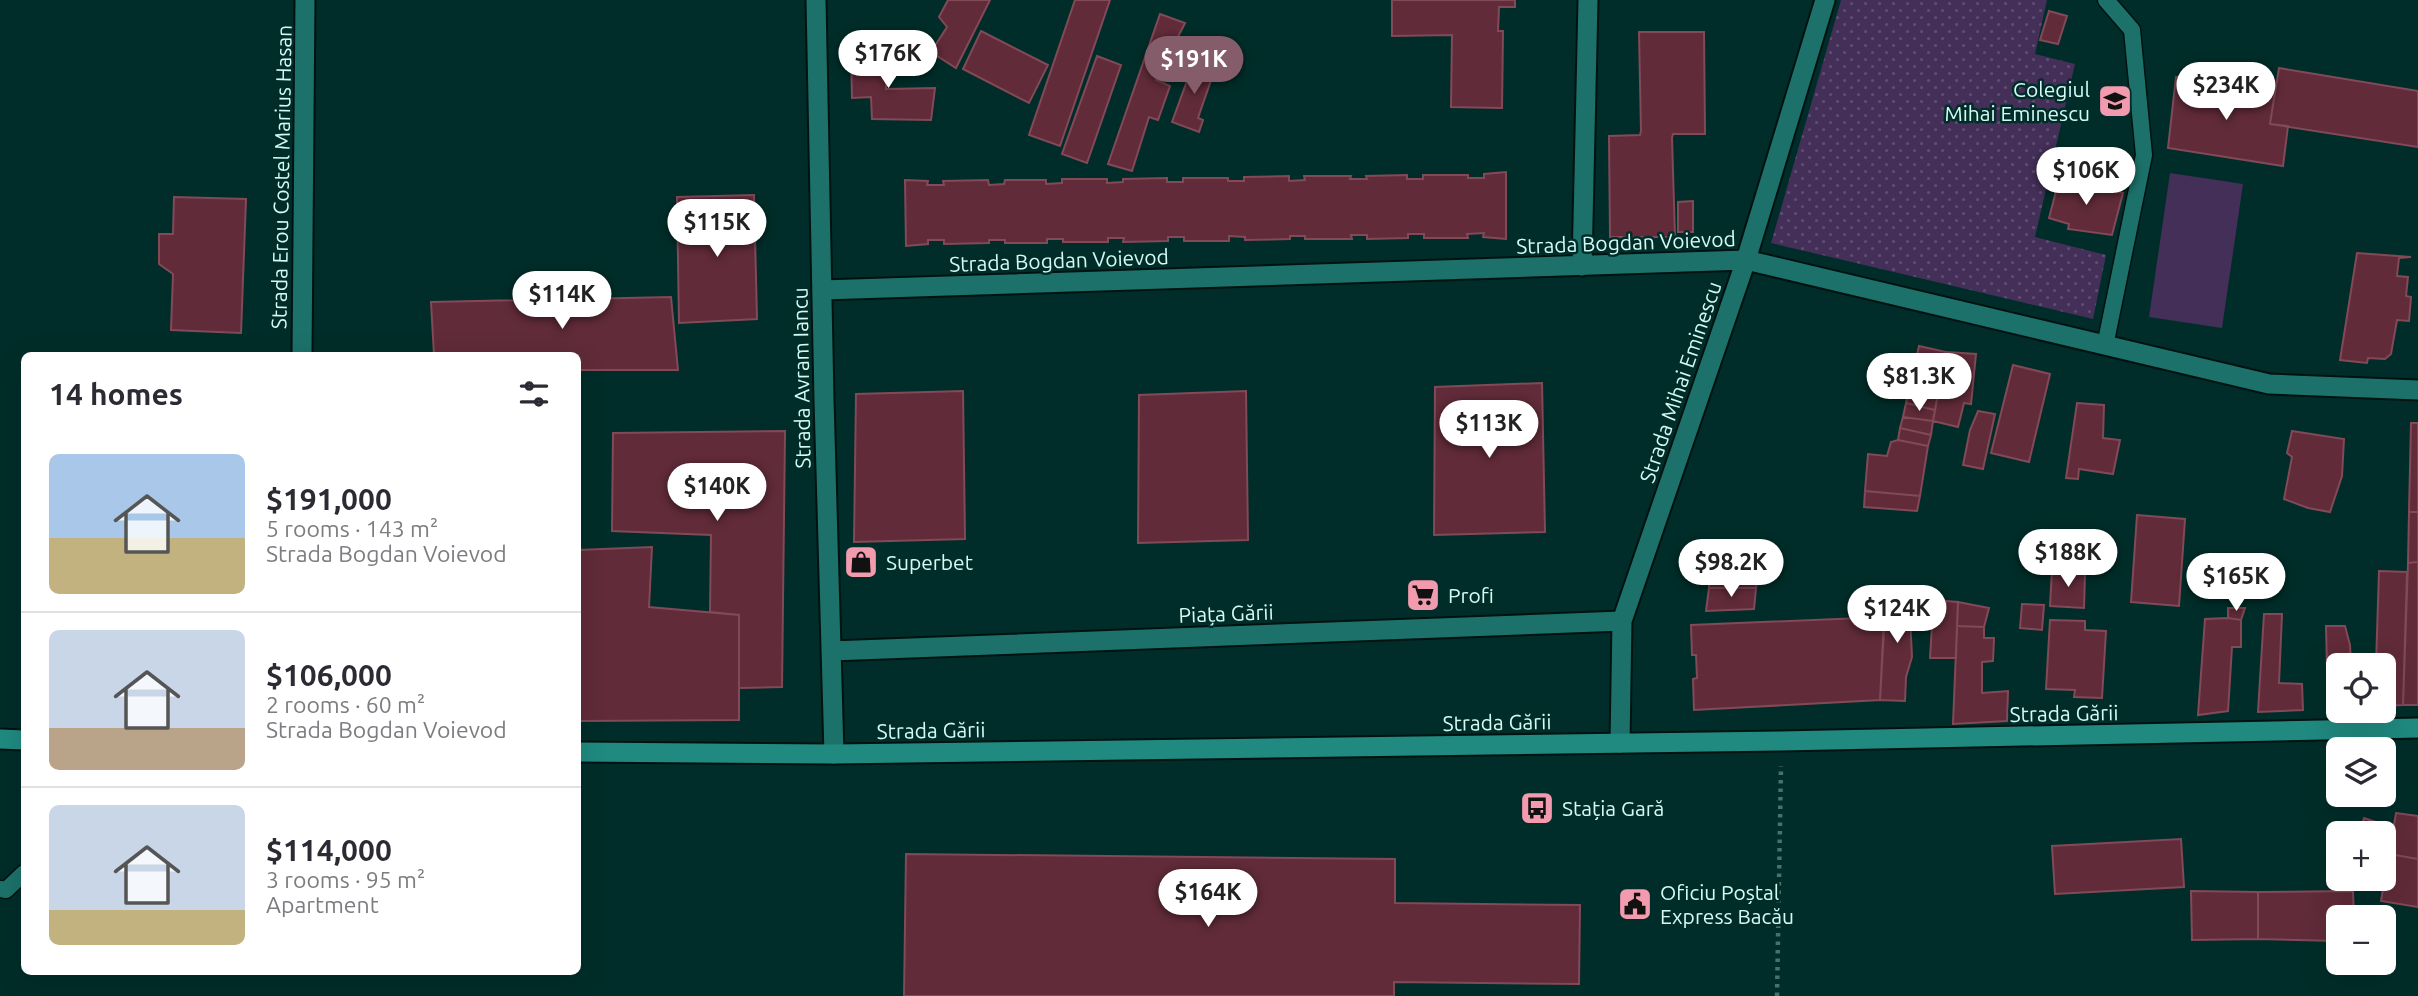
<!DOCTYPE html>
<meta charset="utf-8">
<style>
body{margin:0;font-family:Ubuntu,sans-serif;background:#f7f7f7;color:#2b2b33;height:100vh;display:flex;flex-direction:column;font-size:26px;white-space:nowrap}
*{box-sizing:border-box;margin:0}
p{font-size:23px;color:#7c7c81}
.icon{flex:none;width:38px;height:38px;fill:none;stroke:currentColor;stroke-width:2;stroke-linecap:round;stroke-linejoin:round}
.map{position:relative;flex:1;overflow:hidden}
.sheet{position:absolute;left:21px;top:352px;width:560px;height:623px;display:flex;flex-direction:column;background:#fff;border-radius:10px;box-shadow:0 7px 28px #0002}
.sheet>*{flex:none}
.buttons{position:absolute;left:2326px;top:653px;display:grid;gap:14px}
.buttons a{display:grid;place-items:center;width:70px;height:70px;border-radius:10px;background:#fff;box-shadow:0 7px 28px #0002;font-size:35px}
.price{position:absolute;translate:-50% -60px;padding:0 16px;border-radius:24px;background:#fff;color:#222;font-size:23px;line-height:46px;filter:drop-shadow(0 2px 4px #0008)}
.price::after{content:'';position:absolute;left:50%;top:42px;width:21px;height:16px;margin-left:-10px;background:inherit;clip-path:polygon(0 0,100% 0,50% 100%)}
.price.selected{background:#855d6a;color:#fff}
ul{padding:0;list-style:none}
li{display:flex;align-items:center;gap:21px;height:175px;padding:0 28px}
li+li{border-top:2px solid #e1e1e2}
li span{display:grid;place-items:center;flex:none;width:196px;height:140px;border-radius:10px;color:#555}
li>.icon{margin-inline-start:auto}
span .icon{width:84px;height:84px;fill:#fffc;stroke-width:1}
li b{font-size:30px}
h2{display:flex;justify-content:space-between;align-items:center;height:84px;padding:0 28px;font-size:30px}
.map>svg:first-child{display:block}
</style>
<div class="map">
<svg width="2418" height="996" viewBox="0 0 2418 996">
<defs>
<pattern id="grass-dots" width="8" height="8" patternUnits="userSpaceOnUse" patternTransform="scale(1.75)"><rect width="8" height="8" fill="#432f58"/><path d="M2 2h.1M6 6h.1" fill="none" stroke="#5d4e71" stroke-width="1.8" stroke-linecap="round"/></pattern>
</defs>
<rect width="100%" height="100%" fill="#002d29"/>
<path fill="url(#grass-dots)" d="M 1841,0 L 2047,0 L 2035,54 L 2075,64 L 2035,237 L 2106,255 L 2093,319 L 1771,243 Z"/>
<path fill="#432f58" d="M 2170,173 L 2243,184 L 2222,328 L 2149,317 Z"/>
<path fill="#612b39" stroke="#824957" stroke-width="2" d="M 948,0 L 990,0 L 956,68 L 931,52 L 947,27 L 939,17 Z
M 1075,0 L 1110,0 L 1060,146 L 1029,135 Z
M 1392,0 L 1515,0 L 1515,7 L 1499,7 L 1498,31 L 1503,31 L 1502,108 L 1451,107 L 1452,35 L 1392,36 Z
M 2049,11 L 2067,16 L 2058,44 L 2040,40 Z
M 1160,14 L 1185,23 L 1156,80 L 1170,86 L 1158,120 L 1149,117 L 1132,171 L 1108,164 Z
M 981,31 L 1048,65 L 1029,103 L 963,69 Z
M 1639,32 L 1704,32 L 1705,134 L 1673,134 L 1672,138 L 1675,237 L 1610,237 L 1609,136 L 1640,135 L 1641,131 Z
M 886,51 L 886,89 L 935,88 L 931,120 L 872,119 L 871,97 L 852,98 L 851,52 Z
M 1097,56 L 1121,65 L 1087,163 L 1062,154 Z
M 1195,59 L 1216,66 L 1198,118 L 1203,120 L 1199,132 L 1172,122 Z
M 2279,68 L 2418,91 L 2418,147 L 2270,124 Z
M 2176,77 L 2275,92 L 2270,124 L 2288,126 L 2283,166 L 2168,148 Z
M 1506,172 L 1506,239 L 1483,237 L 1484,233 L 1467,234 L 1468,238 L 1424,238 L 1424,234 L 1408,234 L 1408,238 L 1367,239 L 1367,235 L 1351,235 L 1352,239 L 1305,239 L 1305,236 L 1290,236 L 1290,239 L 1245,240 L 1245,237 L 1229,236 L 1229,241 L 1184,241 L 1184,237 L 1168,237 L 1168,241 L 1123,242 L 1124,238 L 1108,238 L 1108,242 L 1063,242 L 1063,239 L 1047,239 L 1047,243 L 1005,243 L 1005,240 L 989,240 L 989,243 L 944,244 L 944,240 L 928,240 L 928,244 L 906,246 L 905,180 L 928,181 L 927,185 L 944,185 L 943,181 L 988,180 L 989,185 L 1004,184 L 1005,180 L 1046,180 L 1046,184 L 1062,183 L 1062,179 L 1107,179 L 1107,183 L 1123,182 L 1123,179 L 1167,178 L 1167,182 L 1183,182 L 1183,178 L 1228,178 L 1228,181 L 1244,181 L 1244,177 L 1289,176 L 1289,181 L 1305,180 L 1304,176 L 1351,176 L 1350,179 L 1367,179 L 1366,176 L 1407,175 L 1407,179 L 1423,179 L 1423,175 L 1468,175 L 1468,178 L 1484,178 L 1484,174 Z
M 2060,176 L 2123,193 L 2112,235 L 2068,229 L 2069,224 L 2049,218 Z
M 754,195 L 757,319 L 679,323 L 677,197 Z
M 174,197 L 246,199 L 241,333 L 171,330 L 173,274 L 159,264 L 159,234 L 173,234 Z
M 1693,201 L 1693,232 L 1678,232 L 1678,202 Z
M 2357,253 L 2411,257 L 2399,258 L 2397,276 L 2408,277 L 2406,296 L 2411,297 L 2409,321 L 2397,320 L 2391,354 L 2385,359 L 2368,358 L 2367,363 L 2340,360 Z
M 671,297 L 678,370 L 578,370 L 578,355 L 434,355 L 431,302 Z
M 1919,346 L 1946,352 L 1940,383 L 1912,377 Z
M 1946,352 L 1976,354 L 1971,404 L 1964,403 L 1958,427 L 1933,421 Z
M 2013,365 L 2050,374 L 2029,462 L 1991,453 Z
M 1912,377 L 1940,383 L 1935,410 L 1906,403 Z
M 1542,383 L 1545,532 L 1434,535 L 1435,387 Z
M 963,391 L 965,539 L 854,542 L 856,394 Z
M 1246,391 L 1248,540 L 1138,543 L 1139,395 Z
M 1906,403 L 1935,410 L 1933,421 L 1903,417 Z
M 2077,403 L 2104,405 L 2103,438 L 2120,440 L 2113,474 L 2079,469 L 2078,479 L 2066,478 Z
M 1978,411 L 1995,414 L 1983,469 L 1963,465 L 1970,430 Z
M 1903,417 L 1933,421 L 1931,435 L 1900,428 Z
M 2411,423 L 2418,423 L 2418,512 L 2409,512 Z
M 1900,428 L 1931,435 L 1928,446 L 1898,440 Z
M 785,431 L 782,687 L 739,688 L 739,615 L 710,612 L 711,535 L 612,531 L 613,433 Z
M 2292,431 L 2344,439 L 2342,476 L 2330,512 L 2308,508 L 2284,499 L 2292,457 L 2287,453 Z
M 1898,440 L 1928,446 L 1920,496 L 1865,491 L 1868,454 L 1887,456 L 1891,442 Z
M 1865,491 L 1920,496 L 1917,511 L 1864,507 Z
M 2409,512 L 2418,512 L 2418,562 L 2408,563 Z
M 2137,515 L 2185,519 L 2179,606 L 2131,602 Z
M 652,547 L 649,607 L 739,615 L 739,720 L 578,721 L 578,550 Z
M 2418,562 L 2418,705 L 2403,705 L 2408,563 Z
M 1710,565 L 1759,569 L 1756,588 L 1709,588 Z
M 2052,569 L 2085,573 L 2084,608 L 2050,606 Z
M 2379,571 L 2407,572 L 2403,705 L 2384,706 L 2384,665 L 2376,665 Z
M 1709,588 L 1756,588 L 1754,609 L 1706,611 Z
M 1886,594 L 1919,596 L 1918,616 L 1910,616 L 1912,657 L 1906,677 L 1905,701 L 1880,700 Z
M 1946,601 L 1958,602 L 1956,658 L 1930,658 L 1933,609 L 1945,609 Z
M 1958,602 L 1989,608 L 1984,627 L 1957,626 Z
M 2022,604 L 2044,605 L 2042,630 L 2020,628 Z
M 2228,608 L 2245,608 L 2241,620 L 2228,618 Z
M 2264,614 L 2282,614 L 2279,683 L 2302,684 L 2303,710 L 2258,712 Z
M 1884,617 L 1880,700 L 1694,710 L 1693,679 L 1697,678 L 1696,655 L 1692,655 L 1691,625 Z
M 2228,618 L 2241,620 L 2241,647 L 2232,647 L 2228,711 L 2198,715 L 2205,619 Z
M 2050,620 L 2085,621 L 2085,630 L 2106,631 L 2102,698 L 2074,697 L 2075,690 L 2046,689 Z
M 1957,626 L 1984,627 L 1984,638 L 1994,638 L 1993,661 L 1982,662 L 1982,693 L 2008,691 L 2007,721 L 1953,724 Z
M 2326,626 L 2345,626 L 2350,645 L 2351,665 L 2338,665 L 2338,708 L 2328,709 Z
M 2396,813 L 2418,816 L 2418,859 L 2389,854 Z
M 2364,818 L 2390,827 L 2384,854 L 2384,833 L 2360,833 Z
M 2181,839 L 2184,887 L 2055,894 L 2052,846 Z
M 906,854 L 1395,859 L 1395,903 L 1580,905 L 1579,984 L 1394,982 L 1394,996 L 904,996 Z
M 2389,854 L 2418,859 L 2418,907 L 2381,901 Z
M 2191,891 L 2258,892 L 2258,939 L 2192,940 Z
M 2353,891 L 2354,917 L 2338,917 L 2338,941 L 2258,939 L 2258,892 Z"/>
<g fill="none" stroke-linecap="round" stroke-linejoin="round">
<g stroke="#001311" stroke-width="19">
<path id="service" d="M 2105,346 L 2144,155 L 2132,30 L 2106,0
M 0,889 L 6,890 L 24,873"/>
</g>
<g stroke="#001311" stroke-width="23">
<path id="minor" d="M 816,0 L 824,400 L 834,754
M 1582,266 L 1588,0
M 822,290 L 1746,260 L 2269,384 L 2418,390
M 302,355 L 305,0
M 831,651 L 1622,621
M 1620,743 L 1622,621 L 1746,260 L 1825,0"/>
</g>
<g stroke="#001311" stroke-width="23">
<path id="secondary" d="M 0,739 L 24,740
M 578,752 L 834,754 L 1781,741 L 2418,728"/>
</g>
<path stroke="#47716d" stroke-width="4.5" stroke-dasharray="3.5 5" stroke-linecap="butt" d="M 1777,996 L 1781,766"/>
<use href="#service" stroke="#1c726a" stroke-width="16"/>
<use href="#minor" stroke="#1c726a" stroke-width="19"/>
<use href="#secondary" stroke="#208a80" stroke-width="19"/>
</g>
<defs>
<g id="school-square" transform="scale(1.75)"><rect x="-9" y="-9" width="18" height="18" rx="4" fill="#f29aae" stroke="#002d29"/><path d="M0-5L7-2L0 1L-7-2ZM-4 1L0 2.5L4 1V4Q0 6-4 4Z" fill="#111"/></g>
<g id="shop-square" transform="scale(1.75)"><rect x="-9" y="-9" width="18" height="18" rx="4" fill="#f29aae" stroke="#002d29"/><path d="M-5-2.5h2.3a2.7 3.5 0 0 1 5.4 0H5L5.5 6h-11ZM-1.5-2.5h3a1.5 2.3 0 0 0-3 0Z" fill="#111"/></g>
<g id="supermarket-square" transform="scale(1.75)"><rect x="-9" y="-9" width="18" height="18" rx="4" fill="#f29aae" stroke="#002d29"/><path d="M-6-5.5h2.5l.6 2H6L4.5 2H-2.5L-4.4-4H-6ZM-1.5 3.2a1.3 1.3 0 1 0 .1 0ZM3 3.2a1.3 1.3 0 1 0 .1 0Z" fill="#111"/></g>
<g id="bus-square" transform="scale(1.75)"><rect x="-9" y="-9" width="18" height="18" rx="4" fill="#f29aae" stroke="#002d29"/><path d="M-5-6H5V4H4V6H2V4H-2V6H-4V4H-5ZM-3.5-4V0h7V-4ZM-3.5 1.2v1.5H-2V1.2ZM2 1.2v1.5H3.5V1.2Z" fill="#111"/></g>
<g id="civic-square" transform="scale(1.75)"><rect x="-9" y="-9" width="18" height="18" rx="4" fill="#f29aae" stroke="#002d29"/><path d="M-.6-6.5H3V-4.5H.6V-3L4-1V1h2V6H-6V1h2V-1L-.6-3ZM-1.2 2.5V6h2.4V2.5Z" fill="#111"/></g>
</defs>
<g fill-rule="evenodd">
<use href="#school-square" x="2115" y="101"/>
<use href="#shop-square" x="861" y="562"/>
<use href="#supermarket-square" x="1423" y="595"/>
<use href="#bus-square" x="1537" y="808"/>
<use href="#civic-square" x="1635" y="904"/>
</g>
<g text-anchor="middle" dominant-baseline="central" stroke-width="5" stroke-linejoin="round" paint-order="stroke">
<g font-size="21" fill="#d4faf4" stroke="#002d29" text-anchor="start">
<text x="2090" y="89" text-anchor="end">Colegiul<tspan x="2090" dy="24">Mihai Eminescu</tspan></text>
<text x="886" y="562">Superbet</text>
<text x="1448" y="595">Profi</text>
<text x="1562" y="808">Stația Gară</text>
<text x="1660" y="892">Oficiu Poștal<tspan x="1660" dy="24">Express Bacău</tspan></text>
</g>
<g font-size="21" fill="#d4faf4" stroke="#002d29">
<text transform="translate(281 177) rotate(-89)">Strada Erou Costel Marius Hasan</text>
<text transform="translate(1626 242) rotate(-2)">Strada Bogdan Voievod</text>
<text transform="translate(1059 260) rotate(-2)">Strada Bogdan Voievod</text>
<text transform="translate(801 378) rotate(-91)">Strada Avram Iancu</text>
<text transform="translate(1680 382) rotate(-71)">Strada Mihai Eminescu</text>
<text transform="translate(1226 613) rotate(-2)">Piața Gării</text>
<text transform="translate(2064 713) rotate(-1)">Strada Gării</text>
<text transform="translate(1497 722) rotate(-1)">Strada Gării</text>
<text transform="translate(931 730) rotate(-1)">Strada Gării</text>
</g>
</g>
</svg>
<div class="buttons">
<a><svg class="icon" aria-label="locate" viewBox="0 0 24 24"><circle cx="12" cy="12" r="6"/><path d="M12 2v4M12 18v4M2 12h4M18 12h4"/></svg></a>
<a><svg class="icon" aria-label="layers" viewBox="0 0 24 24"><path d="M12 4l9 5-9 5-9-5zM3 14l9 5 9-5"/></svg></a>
<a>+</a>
<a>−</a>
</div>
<b class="price" style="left:888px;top:90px">$176K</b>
<b class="price selected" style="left:1194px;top:96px">$191K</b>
<b class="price" style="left:2226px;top:122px">$234K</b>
<b class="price" style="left:2086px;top:207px">$106K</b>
<b class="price" style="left:717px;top:259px">$115K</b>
<b class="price" style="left:562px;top:331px">$114K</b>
<b class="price" style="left:1919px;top:413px">$81.3K</b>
<b class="price" style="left:1489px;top:460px">$113K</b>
<b class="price" style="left:717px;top:523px">$140K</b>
<b class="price" style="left:2068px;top:589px">$188K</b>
<b class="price" style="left:1731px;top:599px">$98.2K</b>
<b class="price" style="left:2236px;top:613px">$165K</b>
<b class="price" style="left:1897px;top:645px">$124K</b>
<b class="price" style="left:1208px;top:929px">$164K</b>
<section class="sheet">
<h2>14 homes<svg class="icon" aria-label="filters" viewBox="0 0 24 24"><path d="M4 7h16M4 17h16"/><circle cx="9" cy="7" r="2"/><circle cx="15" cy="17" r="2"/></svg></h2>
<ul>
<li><span style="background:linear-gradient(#a9c7e8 60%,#c2b280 0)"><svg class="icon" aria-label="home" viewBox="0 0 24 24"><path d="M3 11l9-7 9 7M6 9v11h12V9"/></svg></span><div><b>$191,000</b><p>5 rooms · 143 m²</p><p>Strada Bogdan Voievod</p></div></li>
<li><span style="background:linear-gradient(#c9d6e8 70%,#b9a48a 0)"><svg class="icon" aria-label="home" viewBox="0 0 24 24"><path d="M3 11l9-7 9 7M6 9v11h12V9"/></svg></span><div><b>$106,000</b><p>2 rooms · 60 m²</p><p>Strada Bogdan Voievod</p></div></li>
<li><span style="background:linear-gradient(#c9d6e8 75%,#c2b280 0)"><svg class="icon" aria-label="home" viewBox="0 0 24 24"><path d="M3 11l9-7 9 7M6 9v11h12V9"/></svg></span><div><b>$114,000</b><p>3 rooms · 95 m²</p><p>Apartment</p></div></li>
</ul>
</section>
</div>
